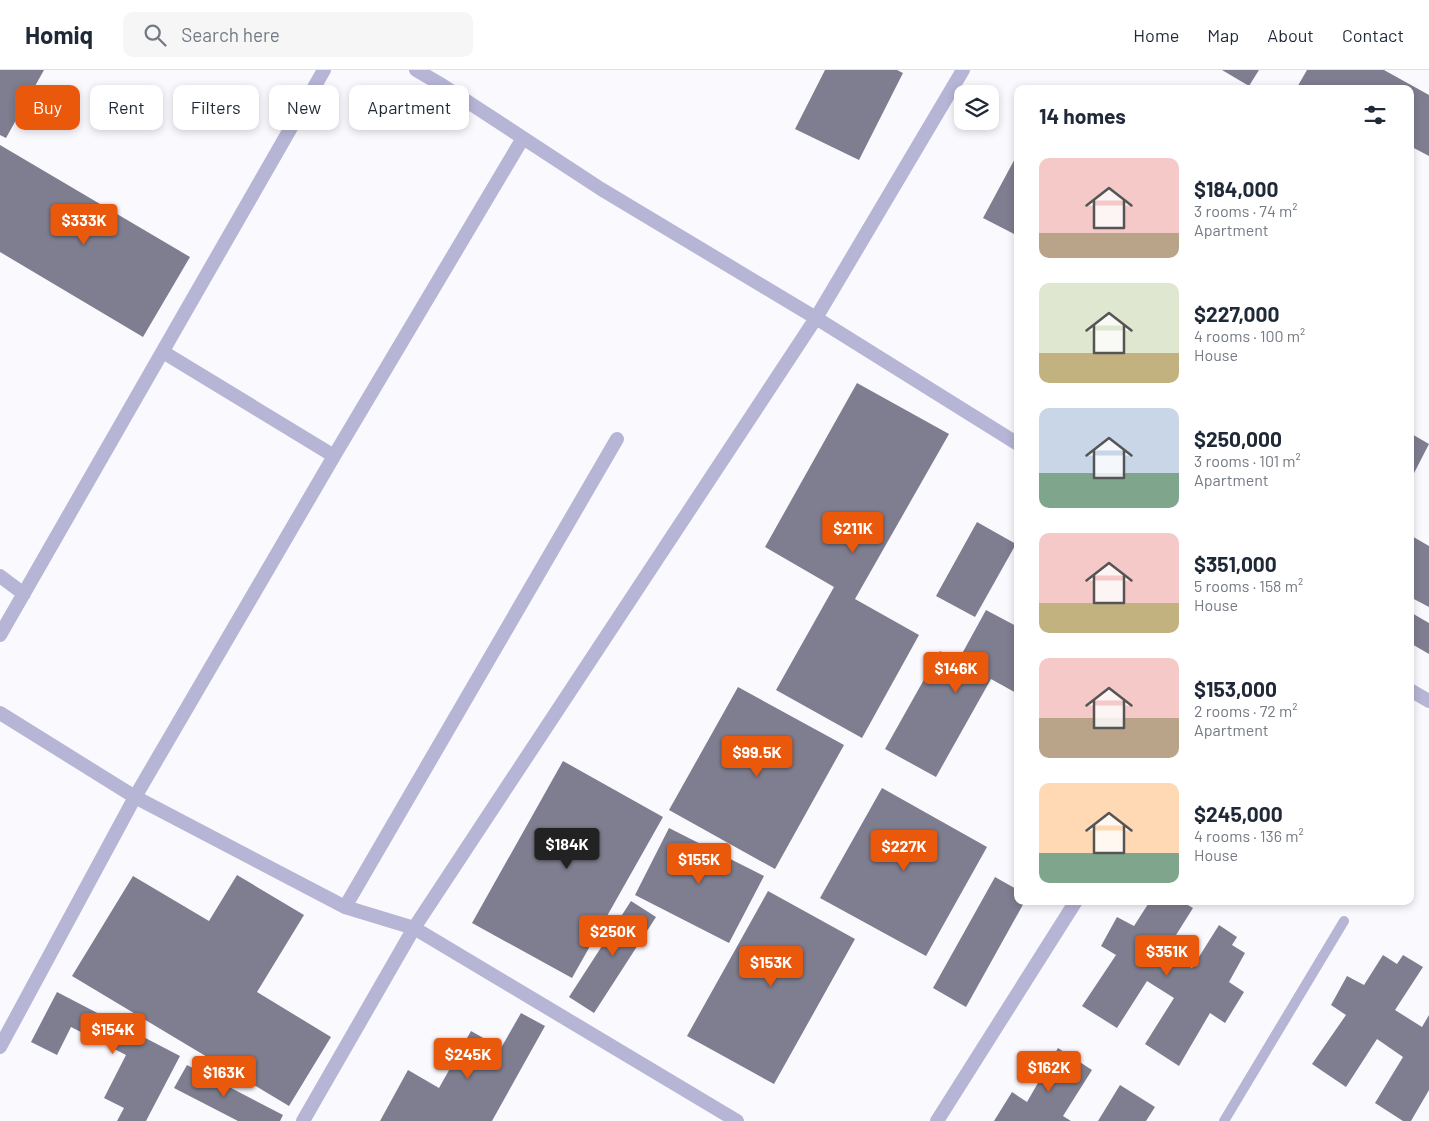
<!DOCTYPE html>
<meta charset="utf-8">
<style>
body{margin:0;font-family:Barlow,sans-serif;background:#f6f6f7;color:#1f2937;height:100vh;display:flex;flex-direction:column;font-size:19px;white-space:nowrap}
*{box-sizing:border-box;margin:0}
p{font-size:16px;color:#747a83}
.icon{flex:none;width:28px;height:28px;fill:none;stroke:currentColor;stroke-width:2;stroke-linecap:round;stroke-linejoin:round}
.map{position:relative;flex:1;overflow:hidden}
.details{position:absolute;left:1014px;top:15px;width:400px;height:820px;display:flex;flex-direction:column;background:#fff;border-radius:10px;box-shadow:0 2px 8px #0003}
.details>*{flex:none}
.guide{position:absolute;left:15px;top:15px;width:475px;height:45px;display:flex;gap:10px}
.controls{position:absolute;left:954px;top:15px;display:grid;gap:10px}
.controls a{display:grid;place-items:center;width:45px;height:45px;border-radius:10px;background:#fff;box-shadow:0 2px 8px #0003;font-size:25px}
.price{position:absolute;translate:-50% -42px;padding:0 11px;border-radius:5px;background:#ea580c;color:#fff;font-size:16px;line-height:32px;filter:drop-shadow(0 1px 2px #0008)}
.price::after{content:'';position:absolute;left:50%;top:30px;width:15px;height:11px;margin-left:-8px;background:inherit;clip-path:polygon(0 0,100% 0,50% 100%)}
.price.on{background:#222;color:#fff}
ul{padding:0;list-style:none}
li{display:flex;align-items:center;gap:15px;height:125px;padding:0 25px}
li span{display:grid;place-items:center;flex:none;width:140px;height:100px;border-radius:10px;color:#555}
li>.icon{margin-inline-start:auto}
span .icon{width:60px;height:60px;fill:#fffc;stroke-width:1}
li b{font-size:21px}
h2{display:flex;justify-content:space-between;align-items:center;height:60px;padding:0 25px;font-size:21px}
.pill{padding:0 18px;border-radius:10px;background:#fff;box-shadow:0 2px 8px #0003;font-size:18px;line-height:45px}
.pill.on{background:#ea580c;color:#fff}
header{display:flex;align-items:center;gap:30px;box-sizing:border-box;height:70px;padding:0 25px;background:#fff;border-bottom:1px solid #e0e1e3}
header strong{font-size:24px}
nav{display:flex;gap:28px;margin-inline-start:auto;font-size:18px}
.search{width:350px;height:45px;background:#f6f6f7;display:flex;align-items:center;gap:12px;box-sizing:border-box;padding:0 18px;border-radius:10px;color:#747a83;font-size:19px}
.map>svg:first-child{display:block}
</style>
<header>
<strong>Homiq</strong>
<div class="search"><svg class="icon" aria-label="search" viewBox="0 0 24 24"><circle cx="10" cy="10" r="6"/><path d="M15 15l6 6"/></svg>Search here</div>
<nav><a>Home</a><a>Map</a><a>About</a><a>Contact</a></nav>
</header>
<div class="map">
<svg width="1429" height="1051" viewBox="0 0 1429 1051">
<rect width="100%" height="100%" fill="#faf9fe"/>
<path fill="#7f7e90" d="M 0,0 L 44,0 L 6,68 L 0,65 Z
M 825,0 L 897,0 L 903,3 L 859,90 L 795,59 Z
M 1222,0 L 1259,0 L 1249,16 Z
M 1307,0 L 1384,0 L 1429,25 L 1429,86 L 1410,76 L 1410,19 L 1296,19 Z
M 0,75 L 190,187 L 143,267 L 0,182 Z
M 1018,83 L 1018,166 L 983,148 Z
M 857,313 L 949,364 L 855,529 L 919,565 L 862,668 L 776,620 L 834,517 L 765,477 Z
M 1410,363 L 1429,374 L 1410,411 Z
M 977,452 L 1016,474 L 975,547 L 936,526 Z
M 1410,465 L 1429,476 L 1429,537 L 1410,527 Z
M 986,540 L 1018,557 L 1018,624 L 991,609 L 936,707 L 885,679 L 940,581 L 958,591 Z
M 1410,542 L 1429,553 L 1429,584 L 1410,573 Z
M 738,617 L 844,675 L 775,799 L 669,740 Z
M 563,691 L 663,747 L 572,908 L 472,853 Z
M 882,718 L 987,777 L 926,886 L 820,828 Z
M 669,758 L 764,806 L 729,873 L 635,825 Z
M 237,805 L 304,845 L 257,922 L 331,967 L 289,1036 L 72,906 L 133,806 L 209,851 Z
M 995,807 L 1018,820 L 1018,831 L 1025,831 L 966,937 L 933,918 Z
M 768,821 L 855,869 L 774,1014 L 687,966 Z
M 631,831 L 656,847 L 594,943 L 569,927 Z
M 1150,831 L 1162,831 L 1168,835 L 1170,831 L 1181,831 L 1193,838 L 1166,881 L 1192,898 L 1219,855 L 1237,867 L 1232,875 L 1245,883 L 1229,912 L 1244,922 L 1225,953 L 1210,943 L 1179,996 L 1145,974 L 1174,928 L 1147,911 L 1117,958 L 1082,936 L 1116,885 L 1101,876 L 1117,847 L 1134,856 Z
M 1383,885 L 1397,894 L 1403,885 L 1423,897 L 1395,940 L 1422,957 L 1429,945 L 1429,1020 L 1411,1051 L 1403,1051 L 1375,1033 L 1403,987 L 1377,969 L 1346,1017 L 1312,994 L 1346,945 L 1331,935 L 1347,906 L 1364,915 Z
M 57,922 L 180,986 L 146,1051 L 117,1051 L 124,1038 L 104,1028 L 126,985 L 71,957 L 57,985 L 31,972 Z
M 521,943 L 545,956 L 492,1051 L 380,1051 L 408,1000 L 439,1018 L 471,961 L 501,978 Z
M 1058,978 L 1092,1000 L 1063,1046 L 1071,1051 L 994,1051 L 1012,1022 L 1027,1032 Z
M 187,995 L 283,1045 L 280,1051 L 238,1051 L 174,1018 Z
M 1120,1015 L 1155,1037 L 1146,1051 L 1098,1051 Z"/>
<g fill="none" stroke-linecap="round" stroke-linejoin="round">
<path stroke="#b7b5d6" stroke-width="10" d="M 1224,1051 L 1344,851"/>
<path stroke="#b7b5d6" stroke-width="14" d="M 416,0 L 442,15 L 601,119 L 816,248 L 1018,374
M 163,282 L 334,386
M 0,506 L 24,524
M 0,565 L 324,0
M 1410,620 L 1429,631
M 0,643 L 135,727 L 345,837 L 414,858 L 737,1051
M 345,837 L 617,369
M 0,977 L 135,727 L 334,386 L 523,68
M 303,1051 L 414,858 L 816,248 L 963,0
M 937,1051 L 1076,831"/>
</g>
</svg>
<div class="controls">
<a><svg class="icon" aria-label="layers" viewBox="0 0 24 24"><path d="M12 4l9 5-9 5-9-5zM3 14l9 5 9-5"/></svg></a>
</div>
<b class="price" style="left:84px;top:176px">$333K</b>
<b class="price" style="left:853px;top:484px">$211K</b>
<b class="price" style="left:956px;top:624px">$146K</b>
<b class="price" style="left:757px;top:708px">$99.5K</b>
<b class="price on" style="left:567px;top:800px">$184K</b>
<b class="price" style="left:904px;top:802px">$227K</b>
<b class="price" style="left:699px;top:815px">$155K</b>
<b class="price" style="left:613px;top:887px">$250K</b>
<b class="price" style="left:1167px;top:907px">$351K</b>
<b class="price" style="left:771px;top:918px">$153K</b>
<b class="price" style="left:113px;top:985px">$154K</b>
<b class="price" style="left:468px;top:1010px">$245K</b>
<b class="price" style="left:1049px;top:1023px">$162K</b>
<b class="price" style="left:224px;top:1028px">$163K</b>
<div class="guide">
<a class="pill on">Buy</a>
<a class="pill">Rent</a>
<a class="pill">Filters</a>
<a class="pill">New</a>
<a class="pill">Apartment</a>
</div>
<section class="details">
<h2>14 homes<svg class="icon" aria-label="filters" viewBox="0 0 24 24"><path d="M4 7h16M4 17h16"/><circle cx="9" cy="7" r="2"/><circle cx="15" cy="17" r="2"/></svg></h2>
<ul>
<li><span style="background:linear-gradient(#f6c9c9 75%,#b9a48a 0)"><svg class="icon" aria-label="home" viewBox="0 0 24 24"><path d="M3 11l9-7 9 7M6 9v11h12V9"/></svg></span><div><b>$184,000</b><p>3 rooms · 74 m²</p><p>Apartment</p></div></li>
<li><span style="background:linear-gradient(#dfe7d0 70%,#c2b280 0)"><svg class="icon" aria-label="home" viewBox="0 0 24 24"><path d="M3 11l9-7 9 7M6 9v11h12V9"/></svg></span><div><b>$227,000</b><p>4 rooms · 100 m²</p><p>House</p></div></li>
<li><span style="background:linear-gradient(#c9d6e8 65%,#7fa58c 0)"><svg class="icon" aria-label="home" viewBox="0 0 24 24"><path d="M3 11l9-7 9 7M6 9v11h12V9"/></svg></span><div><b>$250,000</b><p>3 rooms · 101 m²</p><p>Apartment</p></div></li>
<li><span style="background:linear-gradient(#f6c9c9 70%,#c2b280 0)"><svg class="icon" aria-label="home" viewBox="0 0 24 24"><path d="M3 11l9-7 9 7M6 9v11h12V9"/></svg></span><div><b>$351,000</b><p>5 rooms · 158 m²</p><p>House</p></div></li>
<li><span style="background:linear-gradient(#f6c9c9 60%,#b9a48a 0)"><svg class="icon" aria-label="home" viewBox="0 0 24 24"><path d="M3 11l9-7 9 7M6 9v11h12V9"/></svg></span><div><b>$153,000</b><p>2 rooms · 72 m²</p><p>Apartment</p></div></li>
<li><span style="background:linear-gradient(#ffd9b3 70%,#7fa58c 0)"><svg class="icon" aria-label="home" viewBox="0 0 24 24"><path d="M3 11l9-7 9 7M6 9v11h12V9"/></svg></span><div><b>$245,000</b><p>4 rooms · 136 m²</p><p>House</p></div></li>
</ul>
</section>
</div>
